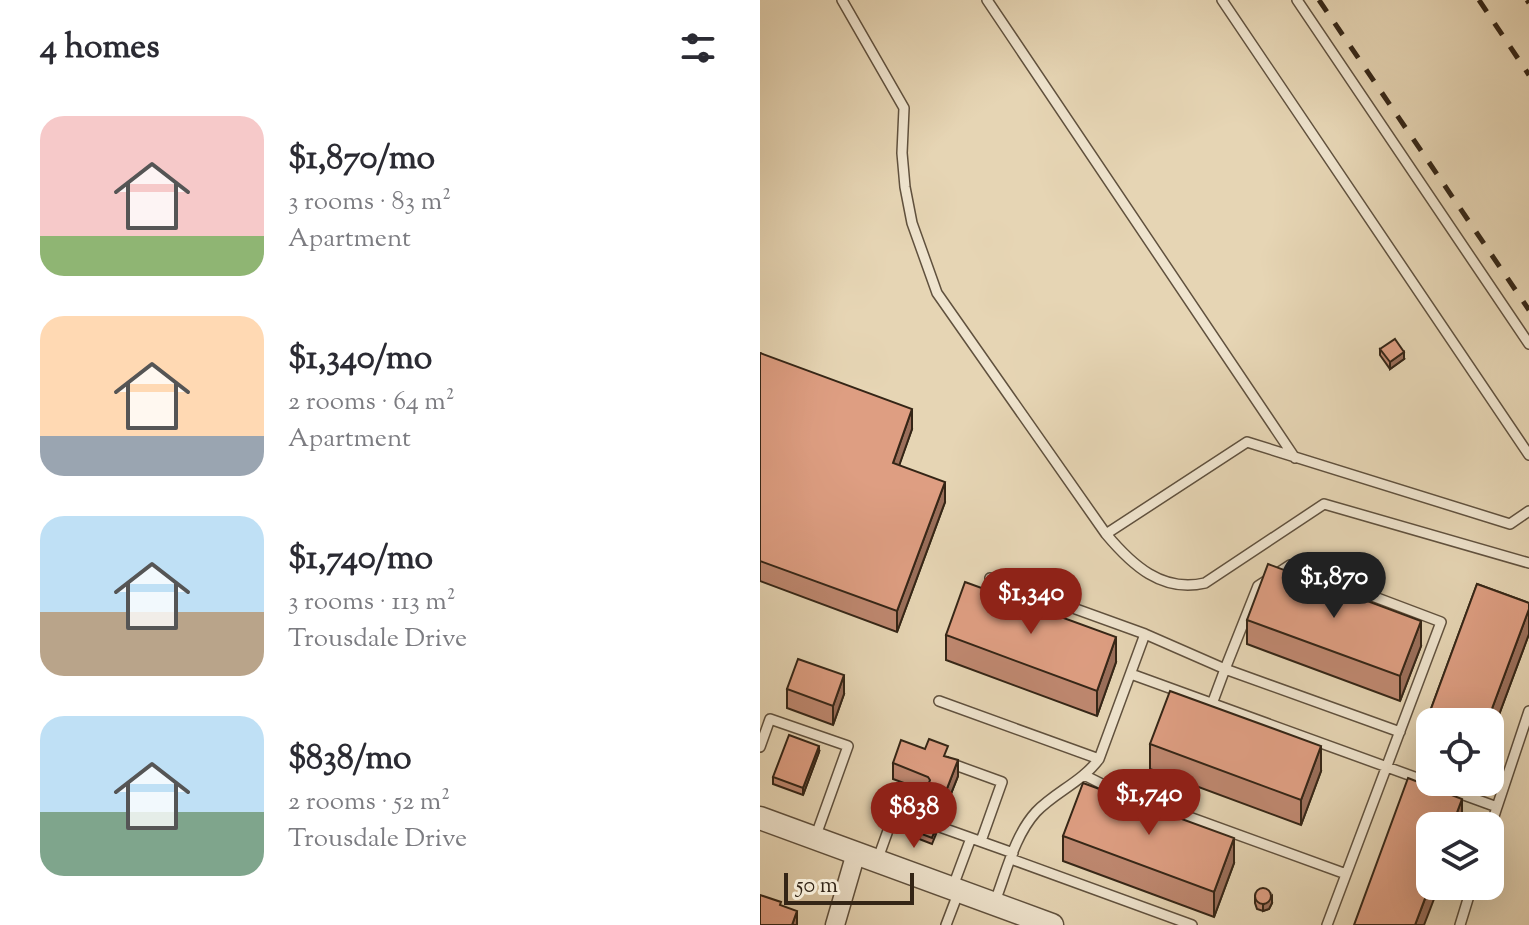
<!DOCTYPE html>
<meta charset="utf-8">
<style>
body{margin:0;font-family:"Sorts Mill Goudy",serif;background:#f7f7f7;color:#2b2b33;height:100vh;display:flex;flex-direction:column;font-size:30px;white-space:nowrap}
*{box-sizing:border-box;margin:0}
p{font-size:26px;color:#7c7c81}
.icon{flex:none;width:44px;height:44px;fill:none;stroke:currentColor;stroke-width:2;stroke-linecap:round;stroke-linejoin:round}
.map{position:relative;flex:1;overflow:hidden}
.drawer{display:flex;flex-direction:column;background:#fff;width:760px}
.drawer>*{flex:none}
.buttons{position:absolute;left:656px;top:708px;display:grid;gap:16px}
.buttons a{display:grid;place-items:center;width:88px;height:88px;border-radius:16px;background:#fff;box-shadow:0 8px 32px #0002;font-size:40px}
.scale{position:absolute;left:24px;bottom:20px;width:130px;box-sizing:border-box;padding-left:8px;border:4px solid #342516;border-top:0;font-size:22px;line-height:28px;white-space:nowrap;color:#342516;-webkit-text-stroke:6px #efe4ce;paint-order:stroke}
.price{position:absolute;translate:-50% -68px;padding:0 18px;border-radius:28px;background:#8f2418;color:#fff;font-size:26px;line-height:52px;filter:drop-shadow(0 2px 4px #0008)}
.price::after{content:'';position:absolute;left:50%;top:48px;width:24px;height:18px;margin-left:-12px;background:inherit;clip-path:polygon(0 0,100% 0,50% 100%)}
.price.selected{background:#222;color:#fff}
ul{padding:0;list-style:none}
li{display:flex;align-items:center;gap:24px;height:200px;padding:0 40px}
li span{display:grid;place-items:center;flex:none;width:224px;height:160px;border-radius:24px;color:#555}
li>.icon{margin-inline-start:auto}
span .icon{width:96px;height:96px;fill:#fffc;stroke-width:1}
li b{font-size:34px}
h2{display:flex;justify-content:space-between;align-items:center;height:96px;padding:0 40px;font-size:34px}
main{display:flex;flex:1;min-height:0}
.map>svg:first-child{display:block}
</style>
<main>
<section class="drawer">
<h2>4 homes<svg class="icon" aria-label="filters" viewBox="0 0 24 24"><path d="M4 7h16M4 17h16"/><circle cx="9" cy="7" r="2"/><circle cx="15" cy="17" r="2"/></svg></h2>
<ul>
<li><span style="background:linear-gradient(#f6c9c9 75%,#8fb573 0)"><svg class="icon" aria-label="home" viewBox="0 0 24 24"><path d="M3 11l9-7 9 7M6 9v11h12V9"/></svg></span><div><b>$1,870/mo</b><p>3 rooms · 83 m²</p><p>Apartment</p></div></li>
<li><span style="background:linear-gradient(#ffd9b3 75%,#9aa5b1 0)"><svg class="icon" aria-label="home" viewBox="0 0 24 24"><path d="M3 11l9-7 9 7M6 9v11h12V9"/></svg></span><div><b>$1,340/mo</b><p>2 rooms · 64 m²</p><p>Apartment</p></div></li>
<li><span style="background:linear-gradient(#bfe0f5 60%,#b9a48a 0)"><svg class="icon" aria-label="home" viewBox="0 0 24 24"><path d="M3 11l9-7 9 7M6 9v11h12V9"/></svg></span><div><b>$1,740/mo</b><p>3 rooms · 113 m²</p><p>Trousdale Drive</p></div></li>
<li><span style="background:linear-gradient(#bfe0f5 60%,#7fa58c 0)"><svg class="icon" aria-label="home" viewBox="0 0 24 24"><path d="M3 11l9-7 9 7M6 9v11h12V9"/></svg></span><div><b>$838/mo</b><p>2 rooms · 52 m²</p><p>Trousdale Drive</p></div></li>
</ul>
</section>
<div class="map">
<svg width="769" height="925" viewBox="0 0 769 925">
<rect width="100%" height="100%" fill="#e6d5b4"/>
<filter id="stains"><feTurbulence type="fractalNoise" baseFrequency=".0025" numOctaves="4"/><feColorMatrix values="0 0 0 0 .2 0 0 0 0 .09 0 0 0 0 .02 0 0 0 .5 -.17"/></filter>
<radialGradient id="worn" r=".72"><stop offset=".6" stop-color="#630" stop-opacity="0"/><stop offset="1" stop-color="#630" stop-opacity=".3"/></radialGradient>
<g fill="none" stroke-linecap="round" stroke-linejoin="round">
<g stroke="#60513e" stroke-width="12">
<path id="service" d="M 82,0 L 144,108 L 142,153 L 145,187 L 152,223 L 177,293 L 346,534 C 372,565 402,593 445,583 L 564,504 L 769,563
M 227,0 L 535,458
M 462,0 L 769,455
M 537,0 L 769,344
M 346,534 L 487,442 L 750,524 L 769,511
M 230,578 L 385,634 L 465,669 L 498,586 L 530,565 L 681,622 L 567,925
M 371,674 L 737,807 L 769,711
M 179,701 L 339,759 C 322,782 295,792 276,812 C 254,836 246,874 234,904
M 452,704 L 465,669 L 640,732
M 0,747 L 10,719 L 88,746 L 55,838
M 339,759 L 385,634
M 198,766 L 242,782 L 221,841
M 324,775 L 352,789 L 586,874
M 730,829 L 737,807
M 251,859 L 432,925
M 117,861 L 135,811 L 253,853
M 192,889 L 211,838
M 186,925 L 199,891
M 700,925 L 712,886"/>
</g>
<g stroke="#60513e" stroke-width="21">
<path id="minor" d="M 75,925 L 96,853"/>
</g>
<g stroke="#60513e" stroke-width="25">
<path id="tertiary" d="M 0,818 L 292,925"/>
</g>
<use href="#service" stroke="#efe4ce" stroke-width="9"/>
<use href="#minor" stroke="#efe4ce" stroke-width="18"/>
<use href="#tertiary" stroke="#efe4ce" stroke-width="22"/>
<path stroke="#342516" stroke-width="5" stroke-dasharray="14 14" stroke-linecap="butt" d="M 559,0 L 769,310
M 719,0 L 769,75
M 767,0 L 769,3"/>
</g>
<path fill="#bf8870" stroke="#342516" stroke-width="2" d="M 620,349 L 644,359 L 630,369 L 620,355 Z
M 0,353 L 152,429 L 139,465 L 185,502 L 137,632 L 0,581 Z
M 717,584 L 769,603 L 769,634 L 730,739 L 730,722 L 670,722 L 670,764 L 661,761 L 661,736 Z
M 487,620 L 661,646 L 640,701 L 487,644 Z
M 186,635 L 356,662 L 337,716 L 186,660 Z
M 27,689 L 84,694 L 73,725 L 27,708 Z
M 390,744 L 561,771 L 541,825 L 390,769 Z
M 59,752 L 43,795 L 13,784 L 13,777 Z
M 188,757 L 198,776 L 181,819 L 163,813 L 163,798 L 166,791 L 133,779 L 133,763 Z
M 154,831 L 176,834 L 172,844 L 154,837 Z
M 303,836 L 474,863 L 454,917 L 303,861 Z
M 495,896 L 512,903 L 509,909 L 503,911 L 497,909 L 495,903 Z"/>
<path fill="#9b6f5b" stroke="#342516" stroke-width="2" d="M 644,352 L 644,359 L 630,369 L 630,362 Z
M 152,409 L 152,429 L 133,483 L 133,463 Z
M 185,482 L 185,502 L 137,632 L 137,611 Z
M 769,609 L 769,634 L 730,739 L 730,722 L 727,722 Z
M 661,621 L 661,646 L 640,701 L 640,676 Z
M 356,637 L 356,662 L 337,716 L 337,691 Z
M 84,675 L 84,694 L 73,725 L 73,706 Z
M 59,746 L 59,752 L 43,795 L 43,788 Z
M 561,746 L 561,771 L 541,825 L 541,800 Z
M 198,760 L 198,776 L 181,819 L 181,804 Z
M 702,799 L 702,823 L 701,826 L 692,826 Z
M 474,838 L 474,863 L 454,917 L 454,892 Z
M 670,886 L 679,886 L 664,925 L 655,925 Z
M 512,896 L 512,903 L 509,909 L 503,911 L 503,905 Z
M 37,911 L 37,925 L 32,925 Z"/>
<path fill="#de9e82" stroke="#342516" stroke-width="2" d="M 635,339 L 644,352 L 630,362 L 620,349 Z
M 0,353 L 152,409 L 133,463 L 185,482 L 137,611 L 0,561 Z
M 508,564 L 661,621 L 640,676 L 487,620 Z
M 205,582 L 356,637 L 337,691 L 186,635 Z
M 717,584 L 769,603 L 769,609 L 727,722 L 670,722 L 670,739 L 661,736 Z
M 38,659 L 84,675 L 73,706 L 27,689 Z
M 410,691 L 561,746 L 541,800 L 390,744 Z
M 29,735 L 59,746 L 43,788 L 13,777 Z
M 169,739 L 188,746 L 184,756 L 198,760 L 181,804 L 163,798 L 170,780 L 168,777 L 133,763 L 141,740 L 165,749 Z
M 648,778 L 702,799 L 692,826 L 670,826 L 670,885 L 655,925 L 594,925 Z
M 323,783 L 474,838 L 454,892 L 303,836 Z
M 158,821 L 176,827 L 172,838 L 154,831 Z
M495 896a8 8 0 1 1 16 0a8 8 0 1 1-16 0Z
M 0,895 L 21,902 L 20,905 L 37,911 L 32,925 L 0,925 Z"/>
<rect width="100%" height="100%" filter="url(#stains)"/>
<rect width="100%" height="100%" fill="url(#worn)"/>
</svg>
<div class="buttons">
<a><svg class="icon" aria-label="locate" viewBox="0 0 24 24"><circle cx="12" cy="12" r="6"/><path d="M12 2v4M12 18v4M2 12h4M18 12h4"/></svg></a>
<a><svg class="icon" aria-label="layers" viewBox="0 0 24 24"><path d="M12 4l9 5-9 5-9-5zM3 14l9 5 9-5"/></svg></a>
</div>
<div class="scale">50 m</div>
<b class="price selected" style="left:574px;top:620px">$1,870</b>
<b class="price" style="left:271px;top:636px">$1,340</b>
<b class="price" style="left:389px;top:837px">$1,740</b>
<b class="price" style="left:154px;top:850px">$838</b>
</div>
</main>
